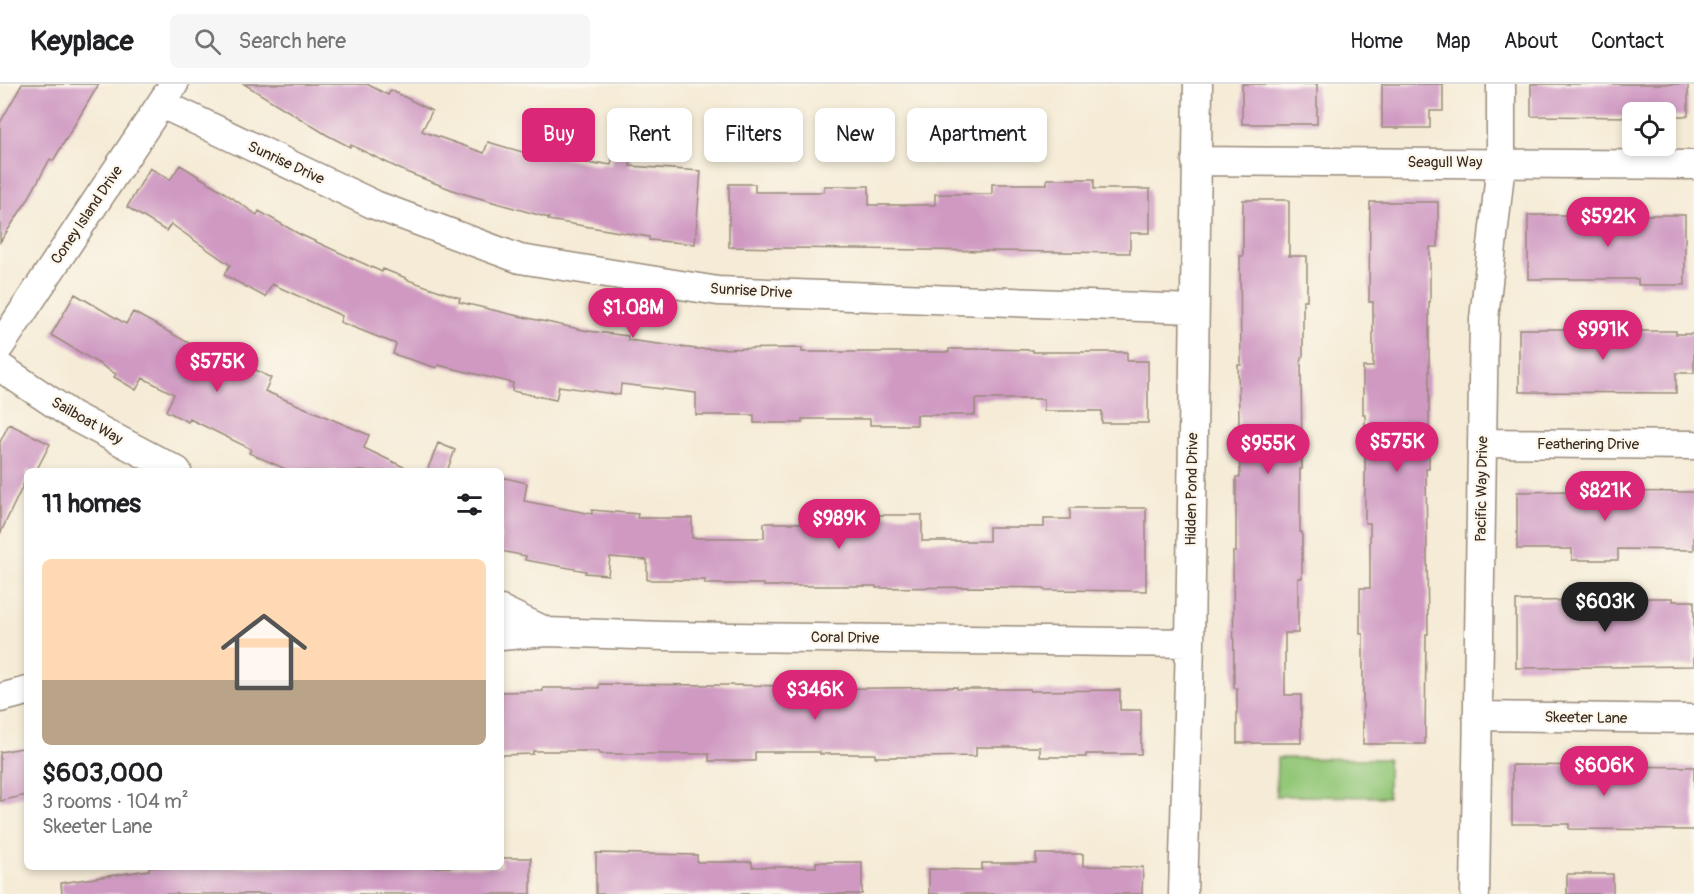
<!DOCTYPE html>
<meta charset="utf-8">
<style>
body{margin:0;font-family:Pangolin,sans-serif;background:#f6f6f6;color:#202124;height:100vh;display:flex;flex-direction:column;font-size:22px;white-space:nowrap}
*{box-sizing:border-box;margin:0}
p{font-size:20px;color:#757577}
.icon{flex:none;width:33px;height:33px;fill:none;stroke:currentColor;stroke-width:2;stroke-linecap:round;stroke-linejoin:round}
.map{position:relative;flex:1;overflow:hidden}
.side{position:absolute;left:24px;top:384px;width:480px;height:402px;display:flex;flex-direction:column;background:#fff;border-radius:9px;box-shadow:0 3px 9px #0003}
.side>*{flex:none}
.guide{position:absolute;left:522px;top:24px;width:570px;height:54px;display:flex;gap:12px}
.buttons{position:absolute;left:1622px;top:18px;display:grid;gap:12px}
.buttons a{display:grid;place-items:center;width:54px;height:54px;border-radius:9px;background:#fff;box-shadow:0 3px 9px #0003;font-size:30px}
.price{position:absolute;translate:-50% -51px;padding:0 14px;border-radius:21px;background:#db2777;color:#fff;font-size:20px;line-height:39px;filter:drop-shadow(0 2px 3px #0008)}
.price::after{content:'';position:absolute;left:50%;top:36px;width:18px;height:14px;margin-left:-9px;background:inherit;clip-path:polygon(0 0,100% 0,50% 100%)}
.price.current{background:#222;color:#fff}
ul{padding:0;list-style:none}
li{display:grid;align-content:center;gap:12px;height:318px;padding:0 18px}
li span{display:grid;place-items:center;height:186px;border-radius:9px;color:#555}
li>.icon{margin-inline-start:auto}
span .icon{width:108px;height:108px;fill:#fffc;stroke-width:1}
li b{font-size:26px}
h2{display:flex;justify-content:space-between;align-items:center;height:72px;padding:0 18px;font-size:26px}
.pill{padding:0 21px;border-radius:9px;background:#fff;box-shadow:0 3px 9px #0003;font-size:21px;line-height:54px}
.pill.current{background:#db2777;color:#fff}
header{display:flex;align-items:center;gap:36px;box-sizing:border-box;height:84px;padding:0 30px;background:#fff;border-bottom:2px solid #e0e0e0}
header strong{font-size:28px}
nav{display:flex;gap:33px;margin-inline-start:auto;font-size:21px}
.search{width:420px;height:54px;background:#f6f6f6;display:flex;align-items:center;gap:15px;box-sizing:border-box;padding:0 21px;border-radius:9px;color:#757577;font-size:22px}
.map>svg:first-child{display:block}
</style>
<header>
<strong>Keyplace</strong>
<div class="search"><svg class="icon" aria-label="search" viewBox="0 0 24 24"><circle cx="10" cy="10" r="6"/><path d="M15 15l6 6"/></svg>Search here</div>
<nav><a>Home</a><a>Map</a><a>About</a><a>Contact</a></nav>
</header>
<div class="map">
<svg width="1694" height="810" viewBox="0 0 1694 810">
<rect width="100%" height="100%" fill="#fbf7ec"/>
<filter id="ink" filterUnits="userSpaceOnUse"><feTurbulence type="fractalNoise" baseFrequency=".0167" numOctaves="2"/><feDisplacementMap in="SourceGraphic" scale="12" xChannelSelector="R" yChannelSelector="G"/><feConvolveMatrix kernelMatrix="1 2 1 2 8 2 1 2 1" color-interpolation-filters="sRGB"/></filter>
<filter id="wash" filterUnits="userSpaceOnUse"><feTurbulence type="fractalNoise" baseFrequency=".008" numOctaves="4" result="noise"/><feDisplacementMap in="SourceGraphic" scale="24" xChannelSelector="R" yChannelSelector="G"/><feGaussianBlur stdDeviation="1.35" result="paint"/><feColorMatrix in="noise" values="0 0 0 0 0 0 0 0 0 0 0 0 0 0 0 0 0 1.4 0 .05"/><feComposite in="paint" operator="in"/></filter>
<g filter="url(#wash)">
<rect width="100%" height="100%" fill="#f5ebd6"/>
<path fill="#94c879" stroke="#68794c" stroke-width="1.5" d="M 1277,674 L 1388,675 L 1388,713 L 1276,712 Z"/>
<g id="blocks">
<path fill="#cf99c2" d="M 22,0 L 99,0 L 53,77 L 50,75 L 27,117 L 0,158 L 0,39 Z
M 244,0 L 367,0 L 388,11 L 391,6 L 432,27 L 422,47 L 484,69 L 488,58 L 543,74 L 543,70 L 599,81 L 599,79 L 611,81 L 613,70 L 632,72 L 630,82 L 701,87 L 695,160 L 649,156 L 649,153 L 548,136 L 549,134 L 458,108 L 406,88 L 351,61 L 350,63 L 327,51 Z
M 1242,0 L 1317,0 L 1317,40 L 1242,40 Z
M 1382,0 L 1443,0 L 1443,27 L 1430,27 L 1430,44 L 1382,44 Z
M 1531,0 L 1688,0 L 1688,32 L 1665,32 L 1665,28 L 1632,28 L 1632,33 L 1531,32 Z
M 180,81 L 219,105 L 257,131 L 259,127 L 299,150 L 382,188 L 383,185 L 406,194 L 405,195 L 460,214 L 459,218 L 514,231 L 588,247 L 628,252 L 628,256 L 696,265 L 802,264 L 802,268 L 949,268 L 949,265 L 975,265 L 1033,266 L 1033,268 L 1127,268 L 1127,277 L 1148,277 L 1148,339 L 1102,339 L 1102,327 L 1044,327 L 1044,315 L 975,315 L 975,331 L 917,331 L 917,341 L 870,341 L 870,335 L 802,335 L 802,339 L 754,339 L 754,331 L 696,331 L 696,309 L 621,300 L 620,311 L 559,302 L 556,316 L 512,307 L 513,299 L 438,281 L 437,284 L 393,270 L 396,260 L 340,238 L 342,232 L 272,200 L 265,213 L 224,191 L 230,181 L 171,140 L 166,147 L 127,123 L 150,84 L 170,96 Z
M 1047,95 L 1094,95 L 1094,105 L 1150,105 L 1150,149 L 1130,149 L 1130,169 L 729,163 L 729,100 L 755,100 L 755,108 L 824,108 L 824,102 L 869,102 L 869,121 L 935,121 L 935,110 L 992,110 L 992,100 L 1047,100 Z
M 1243,116 L 1289,116 L 1289,172 L 1307,172 L 1307,216 L 1303,216 L 1303,273 L 1301,273 L 1302,385 L 1300,385 L 1300,448 L 1302,448 L 1302,494 L 1298,494 L 1298,549 L 1285,549 L 1285,611 L 1301,611 L 1301,659 L 1237,659 L 1237,604 L 1234,604 L 1233,468 L 1236,468 L 1236,393 L 1240,393 L 1238,281 L 1241,281 L 1240,172 L 1243,172 Z
M 1370,118 L 1438,118 L 1438,163 L 1430,163 L 1430,218 L 1429,218 L 1429,385 L 1426,385 L 1428,550 L 1426,550 L 1425,660 L 1363,660 L 1363,550 L 1360,550 L 1360,504 L 1370,504 L 1370,439 L 1365,439 L 1365,330 L 1363,330 L 1363,283 L 1373,283 L 1373,218 L 1369,218 Z
M 1528,131 L 1685,131 L 1685,201 L 1638,201 L 1638,195 L 1528,195 Z
M 75,210 L 126,240 L 133,228 L 230,282 L 233,274 L 271,294 L 265,307 L 369,351 L 364,364 L 412,387 L 290,387 L 249,369 L 251,365 L 190,335 L 188,338 L 166,327 L 174,310 L 143,294 L 136,306 L 114,293 L 116,290 L 51,251 Z
M 1519,245 L 1621,245 L 1621,247 L 1676,247 L 1676,250 L 1694,250 L 1694,289 L 1676,289 L 1676,309 L 1519,308 Z
M 9,340 L 50,360 L 36,387 L 27,387 L 27,393 L 0,450 L 0,358 Z
M 438,359 L 455,366 L 447,387 L 427,387 Z
M 501,393 L 527,399 L 524,417 L 592,430 L 592,426 L 638,430 L 637,434 L 692,434 L 692,454 L 764,454 L 764,439 L 820,439 L 820,436 L 876,436 L 876,431 L 922,431 L 922,457 L 989,457 L 989,443 L 1044,443 L 1044,435 L 1070,435 L 1070,424 L 1146,424 L 1146,507 L 1044,506 L 1044,504 L 989,503 L 876,504 L 876,502 L 764,502 L 764,500 L 705,500 L 705,496 L 647,496 L 647,476 L 610,473 L 608,491 L 585,489 L 586,487 L 525,476 L 526,472 L 501,467 Z
M 1572,407 L 1694,408 L 1694,466 L 1618,465 L 1618,476 L 1572,476 L 1572,465 L 1517,465 L 1517,408 Z
M 1628,514 L 1673,514 L 1673,517 L 1694,517 L 1694,582 L 1516,584 L 1516,517 L 1628,516 Z
M 599,600 L 811,602 L 811,605 L 957,603 L 957,605 L 1030,605 L 1030,607 L 1120,606 L 1120,626 L 1141,626 L 1141,670 L 1086,670 L 1086,673 L 1040,673 L 1040,663 L 976,663 L 976,672 L 921,673 L 875,673 L 875,670 L 820,670 L 820,668 L 755,668 L 755,677 L 709,677 L 709,670 L 599,670 L 599,667 L 533,667 L 533,670 L 501,671 L 501,608 L 543,607 L 543,604 L 599,604 Z
M 22,664 L 27,686 L 27,711 L 0,717 L 0,668 Z
M 1512,681 L 1694,683 L 1694,746 L 1569,745 L 1569,740 L 1512,740 Z
M 596,769 L 697,771 L 697,778 L 752,778 L 752,783 L 816,783 L 816,778 L 862,778 L 862,810 L 596,810 Z
M 1036,770 L 1083,770 L 1083,782 L 1143,783 L 1142,810 L 929,810 L 929,785 L 982,786 L 982,779 L 1036,779 Z
M 501,774 L 531,774 L 531,810 L 62,810 L 61,799 L 149,786 L 149,783 L 501,783 Z
M 1567,790 L 1613,790 L 1613,810 L 1567,810 Z"/>
</g>
</g>
<g filter="url(#ink)">
<use href="#blocks" fill-opacity="0" stroke="#988a7a" stroke-width="1.5"/>
<g fill="none" stroke-linecap="round" stroke-linejoin="round">
<g stroke="#988a7a" stroke-width="31">
<path id="street" d="M 162,20 L 375,121 L 520,175 L 718,207 L 1194,225
M 1196,77 L 1694,81
M 0,262 L 174,0
M 0,283 L 73,332 L 177,387
M 1482,359 L 1694,361
M 501,526 L 545,547
M 501,552 L 547,548 L 664,552 L 1190,559
M 0,614 L 27,607
M 1477,632 L 1694,635
M 1183,810 L 1190,559 L 1198,0
M 1475,810 L 1484,235 L 1501,79 L 1501,0"/>
</g>
<use href="#street" stroke="#fff" stroke-width="28"/>
</g>
</g>
<g text-anchor="middle" dominant-baseline="central" stroke-width="4.5" stroke-linejoin="round" paint-order="stroke">
<g font-size="15" fill="#3b2a1e" stroke="#fbf7ec">
<text x="1445" y="78">Seagull Way</text>
<text transform="translate(286 79) rotate(25)">Sunrise Drive</text>
<text transform="translate(87 131) rotate(-56)">Coney Island Drive</text>
<text transform="translate(751 207) rotate(3)">Sunrise Drive</text>
<text transform="translate(87 337) rotate(30)">Sailboat Way</text>
<text x="1588" y="360">Feathering Drive</text>
<text transform="translate(1192 405) rotate(-89)">Hidden Pond Drive</text>
<text transform="translate(1482 405) rotate(-89)">Pacific Way Drive</text>
<text transform="translate(845 554) rotate(1)">Coral Drive</text>
<text transform="translate(1586 634) rotate(1)">Skeeter Lane</text>
</g>
</g>
</svg>
<div class="buttons">
<a><svg class="icon" aria-label="locate" viewBox="0 0 24 24"><circle cx="12" cy="12" r="6"/><path d="M12 2v4M12 18v4M2 12h4M18 12h4"/></svg></a>
</div>
<b class="price" style="left:1608px;top:164px">$592K</b>
<b class="price" style="left:633px;top:255px">$1.08M</b>
<b class="price" style="left:1603px;top:277px">$991K</b>
<b class="price" style="left:217px;top:309px">$575K</b>
<b class="price" style="left:1397px;top:389px">$575K</b>
<b class="price" style="left:1268px;top:391px">$955K</b>
<b class="price" style="left:1605px;top:438px">$821K</b>
<b class="price" style="left:839px;top:466px">$989K</b>
<b class="price current" style="left:1605px;top:549px">$603K</b>
<b class="price" style="left:815px;top:637px">$346K</b>
<b class="price" style="left:1604px;top:713px">$606K</b>
<div class="guide">
<a class="pill current">Buy</a>
<a class="pill">Rent</a>
<a class="pill">Filters</a>
<a class="pill">New</a>
<a class="pill">Apartment</a>
</div>
<section class="side">
<h2>11 homes<svg class="icon" aria-label="filters" viewBox="0 0 24 24"><path d="M4 7h16M4 17h16"/><circle cx="9" cy="7" r="2"/><circle cx="15" cy="17" r="2"/></svg></h2>
<ul>
<li><span style="background:linear-gradient(#ffd9b3 65%,#b9a48a 0)"><svg class="icon" aria-label="home" viewBox="0 0 24 24"><path d="M3 11l9-7 9 7M6 9v11h12V9"/></svg></span><div><b>$603,000</b><p>3 rooms · 104 m²</p><p>Skeeter Lane</p></div></li>
</ul>
</section>
</div>
